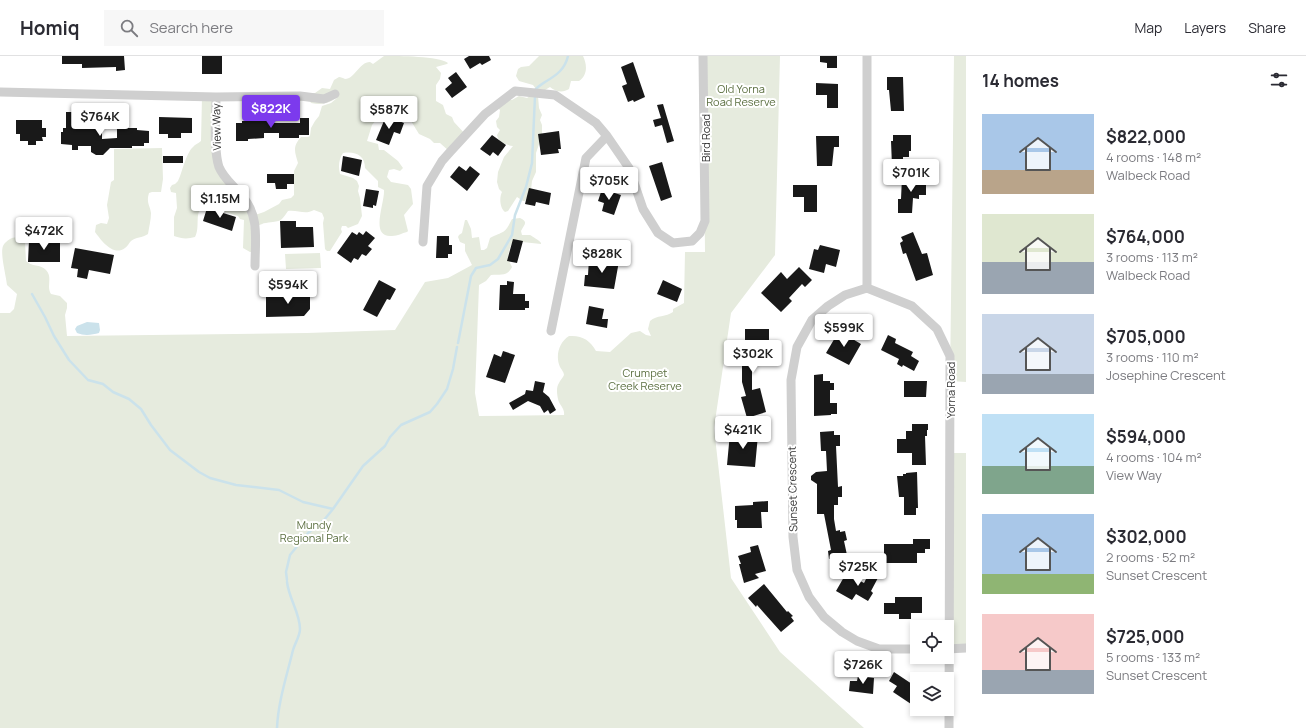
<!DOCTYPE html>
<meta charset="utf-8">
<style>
body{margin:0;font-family:Manrope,sans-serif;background:#f7f7f7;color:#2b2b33;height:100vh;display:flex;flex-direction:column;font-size:15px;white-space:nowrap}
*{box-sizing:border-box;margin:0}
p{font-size:13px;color:#7c7c81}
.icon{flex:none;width:22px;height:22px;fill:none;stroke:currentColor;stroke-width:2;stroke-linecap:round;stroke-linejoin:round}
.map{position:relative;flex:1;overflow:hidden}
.drawer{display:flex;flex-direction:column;background:#fff;width:340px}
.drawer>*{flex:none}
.controls{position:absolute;left:910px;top:564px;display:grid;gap:8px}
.controls a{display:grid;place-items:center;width:44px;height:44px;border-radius:0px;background:#fff;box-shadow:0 2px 6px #0003;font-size:20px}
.price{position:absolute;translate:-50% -34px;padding:0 9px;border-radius:4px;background:#fff;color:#222;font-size:13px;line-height:26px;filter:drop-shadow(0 1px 2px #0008)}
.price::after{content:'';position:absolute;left:50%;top:24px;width:12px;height:9px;margin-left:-6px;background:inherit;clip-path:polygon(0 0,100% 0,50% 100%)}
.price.current{background:#7c3aed;color:#fff}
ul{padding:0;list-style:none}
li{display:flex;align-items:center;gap:12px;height:100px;padding:0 16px}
li span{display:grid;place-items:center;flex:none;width:112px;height:80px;border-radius:0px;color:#555}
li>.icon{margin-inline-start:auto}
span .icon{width:48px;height:48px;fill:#fffc;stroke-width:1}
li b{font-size:17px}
h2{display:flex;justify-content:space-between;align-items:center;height:48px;padding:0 16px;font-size:17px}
header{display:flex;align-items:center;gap:24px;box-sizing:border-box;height:56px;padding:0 20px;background:#fff;border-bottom:1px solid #e1e1e2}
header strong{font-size:19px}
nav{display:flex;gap:22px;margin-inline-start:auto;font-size:14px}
.search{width:280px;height:36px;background:#f7f7f7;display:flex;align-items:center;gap:10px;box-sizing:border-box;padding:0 14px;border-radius:0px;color:#7c7c81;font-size:15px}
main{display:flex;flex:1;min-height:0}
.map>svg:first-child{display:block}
</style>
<header>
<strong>Homiq</strong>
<div class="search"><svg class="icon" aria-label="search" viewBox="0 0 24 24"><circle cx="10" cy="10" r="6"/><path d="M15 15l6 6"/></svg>Search here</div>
<nav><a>Map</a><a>Layers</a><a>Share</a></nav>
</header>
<main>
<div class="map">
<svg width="966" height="672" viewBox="0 0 966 672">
<rect width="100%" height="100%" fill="#fff"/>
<path fill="#e6ebde" d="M 384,0 C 399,0 439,0 448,7 L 447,8 L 436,11 L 441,17 L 440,23 L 436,29 L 436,45 L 443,49 L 446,58 L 452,61 L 454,66 L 466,79 L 450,96 L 440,87 L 434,87 L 430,83 L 419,78 L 411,65 L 408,64 L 400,55 L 399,57 L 383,56 L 372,69 L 367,85 L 378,88 L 379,94 L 384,94 L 398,105 L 403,112 L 400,115 L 394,113 L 389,114 L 387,121 L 391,126 L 408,129 L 411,133 L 413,148 L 404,159 L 408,175 L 407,176 C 402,177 398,180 392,180 C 369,182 385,147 384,134 L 378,131 L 378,125 L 365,112 C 365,99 355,95 343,97 C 339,103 338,110 340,118 L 353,122 L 357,125 L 359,130 L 358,135 L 360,142 L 362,160 L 358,168 L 348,172 L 346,170 L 342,170 L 341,173 L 342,176 L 330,195 L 327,195 L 325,193 L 323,167 L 324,162 L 322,157 L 314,154 C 305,159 299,154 288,155 C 279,168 281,164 266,167 C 263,167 260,169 257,170 L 255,159 L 264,156 L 279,148 L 282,144 L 291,142 L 294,139 L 294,115 L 298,107 C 295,96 292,91 301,81 L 308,81 L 310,80 L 311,72 L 315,65 L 319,60 L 322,50 L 331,47 L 337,42 L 350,45 L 336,42 C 328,48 321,49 311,47 L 310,45 L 312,37 L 315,37 L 322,32 L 330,33 L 334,24 L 339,21 C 341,21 343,22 345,23 C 355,23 359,6 370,6 L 373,8 Z
M 539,0 L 583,0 C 587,8 588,19 579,25 L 571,25 L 569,33 C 563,37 556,36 550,31 L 545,34 L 536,33 L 533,29 L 519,25 L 516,20 L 518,13 L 521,11 L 529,10 Z
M 703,0 L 780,0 L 775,199 L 731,257 L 714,372 L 731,522 L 780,596 L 864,672 L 0,672 L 0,257 L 10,257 L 14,253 L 17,238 L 7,229 C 6,219 0,198 3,190 C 4,187 7,185 10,183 C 16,180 20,182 25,186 L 26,205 C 31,211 41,208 46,214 C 53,221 46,231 51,238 L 60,240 L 67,247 L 67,252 L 65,259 L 67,280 L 307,277 L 395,274 L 425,226 L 448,222 L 472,209 L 465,195 L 465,188 L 460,186 L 458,181 L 459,179 L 462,177 L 465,164 L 467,164 L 471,173 L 472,182 L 479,181 L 481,194 L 484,194 L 487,192 L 490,182 C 505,174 504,179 512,163 L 520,162 C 529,166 524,169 521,175 L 522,179 L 530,179 C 532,180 540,185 541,187 L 541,188 L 513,185 C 510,190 507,200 509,205 C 510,207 511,209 512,211 C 507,221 500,218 491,219 L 486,225 L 479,229 L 475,337 L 479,360 L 564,359 C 565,352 559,349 558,343 C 557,338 556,331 559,327 C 560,324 563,322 564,319 C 564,316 561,313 560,311 C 555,300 559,286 569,280 C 582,279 590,284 596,295 L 610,296 L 631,277 L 640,275 L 646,279 L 651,280 L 648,273 L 650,265 C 657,259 666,261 673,256 L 673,253 L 684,247 L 685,196 L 705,196 Z
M 954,0 L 966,0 L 966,326 L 950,325 Z
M 519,40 L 527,42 L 530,40 L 538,40 L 539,52 L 542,59 L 540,64 L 542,69 L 542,79 L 536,97 L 536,116 L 532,125 L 531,134 L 525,145 L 523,145 L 517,141 L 508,155 L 505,156 C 500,152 499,142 502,136 L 499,133 L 497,126 L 498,116 L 504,101 L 513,90 C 506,89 498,86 497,79 L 500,74 L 497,71 L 496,65 L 499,61 L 500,54 L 498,52 L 505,44 L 512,44 Z
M 202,41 L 215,42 L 218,111 L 248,149 L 254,196 L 250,196 L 243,192 L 244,164 L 240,163 L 238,160 L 205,150 C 193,154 201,170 195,181 C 188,183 182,183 174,180 L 174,161 L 177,152 L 176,137 L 171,136 L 170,132 L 172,129 L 175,128 L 178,125 C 182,117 186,97 193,91 C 195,88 198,88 201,85 Z
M 162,92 L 163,123 L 161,136 L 152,136 L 149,137 C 146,147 150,149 151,157 C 151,164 149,171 148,178 C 142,182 136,181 131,185 C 129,187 127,191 125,192 C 113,201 101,184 95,176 L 96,169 L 101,167 L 107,168 L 109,162 L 107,149 L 111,126 L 114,124 L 114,93 Z
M 320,197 L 321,212 L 286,213 L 285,198 Z
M 950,397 L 966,397 L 966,592 L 950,593 Z"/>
<path fill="#cbe2eb" d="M 87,266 L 99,267 L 100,274 L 99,277 C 92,279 84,280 77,277 L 75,273 L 77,270 Z"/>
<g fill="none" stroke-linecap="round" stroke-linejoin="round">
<path stroke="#cbe2eb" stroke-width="2.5" d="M 535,34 C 538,30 541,29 545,26 C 557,19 565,13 568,0
M 32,238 L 45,261 L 54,280 L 69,304 L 88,324 L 103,328 L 113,336 L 129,343 L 141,353 L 151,369 L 170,394 L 199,416 L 210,422 L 236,429 L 279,434 L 303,446 L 333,453
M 458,287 L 471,220 L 476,212 L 490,209 L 498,203 L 512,179 L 515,159 L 526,131 L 532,107 L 535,40
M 287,524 L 286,516 L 290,499 L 308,477 L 324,464 L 333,453 L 363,410 L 385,390 L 390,381 L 401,369 L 430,356 L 437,348 L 447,333 L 453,313 L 457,291
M 277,672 C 278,646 287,619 293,594 C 295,587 300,580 300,573 C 300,557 289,543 287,526"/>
</g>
<path fill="#191919" d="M 62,0 L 124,0 L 125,14 L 116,15 L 116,11 L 82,12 L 82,8 L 62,8 Z
M 202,0 L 222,0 L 222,18 L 202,18 Z
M 469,0 L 489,0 L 491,4 L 482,9 L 480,7 L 470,13 L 464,3 Z
M 820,0 L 837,0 L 837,12 L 827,12 L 827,7 L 820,6 Z
M 633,6 L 645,41 L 634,46 L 633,44 L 628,46 L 622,30 L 627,28 L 621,11 Z
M 456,16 L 467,31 L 452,42 L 445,33 L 452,27 L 448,22 Z
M 887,21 L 903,21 L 904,55 L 891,55 L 889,34 L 887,34 Z
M 816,27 L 838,28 L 838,52 L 827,52 L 827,39 L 816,39 Z
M 663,48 L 674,85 L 667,87 L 662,69 L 655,71 L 653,64 L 661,62 L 657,49 Z
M 66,56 L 76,56 L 76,70 L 91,71 L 91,68 L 102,68 L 102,83 L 117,82 L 117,72 L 137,72 L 137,74 L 149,75 L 149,87 L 144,87 L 144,90 L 132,90 L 132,92 L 110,92 L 103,99 L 96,99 L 91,96 L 91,90 L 78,90 L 78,94 L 72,94 L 72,89 L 61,88 L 61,76 L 63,76 L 63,72 L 66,72 Z
M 386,60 L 404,67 L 400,78 L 394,76 L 389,89 L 376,84 Z
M 159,61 L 192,62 L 192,77 L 181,77 L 181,82 L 168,82 L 168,78 L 159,78 Z
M 269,62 L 269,64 L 274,64 L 274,67 L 300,67 L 300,62 L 309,62 L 309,79 L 299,79 L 299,82 L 279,82 L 279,77 L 264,77 L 264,82 L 248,83 L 248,85 L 236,85 L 236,67 L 242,67 L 242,65 L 262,64 L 262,63 Z
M 16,64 L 42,64 L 42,72 L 46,72 L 46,81 L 42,81 L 43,85 L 36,85 L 36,89 L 28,89 L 28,85 L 20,85 L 20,78 L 16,78 Z
M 559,75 L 561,93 L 558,93 L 559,97 L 541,99 L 538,78 Z
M 492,79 L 506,89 L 498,100 L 493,96 L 490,100 L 480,93 Z
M 893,79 L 911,79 L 911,95 L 909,95 L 909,101 L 903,101 L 903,110 L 892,110 L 891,85 L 893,85 Z
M 816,80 L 839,80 L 839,91 L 834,91 L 832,110 L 817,110 Z
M 163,100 L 183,100 L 183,107 L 163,107 Z
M 343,100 L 362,104 L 359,120 L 341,115 Z
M 662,106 L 672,141 L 661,145 L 649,110 Z
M 459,110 L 466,115 L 470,110 L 480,118 L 467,135 L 450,121 Z
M 267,118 L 294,118 L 294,128 L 287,128 L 287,133 L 276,133 L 275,127 L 267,127 Z
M 902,121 L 912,121 L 912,123 L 926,123 L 926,139 L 919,139 L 919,143 L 913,142 L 912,157 L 898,157 L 898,143 L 901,143 Z
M 793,129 L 817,129 L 817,156 L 804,156 L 804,141 L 793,141 Z
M 529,132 L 551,137 L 549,149 L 536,146 L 535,150 L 525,148 Z
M 366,133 L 379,135 L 376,150 L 373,149 L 373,152 L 363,150 Z
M 602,133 L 621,139 L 614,159 L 602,155 L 604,147 L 598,145 Z
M 207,152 L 236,161 L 232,175 L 203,165 Z
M 280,165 L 296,165 L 296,171 L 313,171 L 314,191 L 281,192 Z
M 366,175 L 375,182 L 368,190 L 372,193 L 366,200 L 362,198 L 358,204 L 354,202 L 351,207 L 337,197 L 352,176 L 357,179 L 359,176 L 363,179 Z
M 913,176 L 922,198 L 927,197 L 933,219 L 916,225 L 906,197 L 903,198 L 900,187 L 903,185 L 901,181 Z
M 437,180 L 449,180 L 449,189 L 452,189 L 452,198 L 448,198 L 448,202 L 436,202 Z
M 513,183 L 523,185 L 517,207 L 507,205 Z
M 29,184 L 60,184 L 60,206 L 28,206 Z
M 820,189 L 840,194 L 836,211 L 826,208 L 824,217 L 809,213 L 814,193 L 818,194 Z
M 75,192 L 114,199 L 110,218 L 89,214 L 87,223 L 77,221 L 78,213 L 71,212 Z
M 589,203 L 619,205 L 614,233 L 584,230 L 585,219 L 588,219 Z
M 799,211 L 812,224 L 805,231 L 802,228 L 789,242 L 792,245 L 781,256 L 761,237 L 781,216 L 787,223 Z
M 379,224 L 396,233 L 390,244 L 387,243 L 377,261 L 363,254 Z
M 663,224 L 682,233 L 677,246 L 657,238 Z
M 507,225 L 514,226 L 513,238 L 525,238 L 525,245 L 529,245 L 529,252 L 525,252 L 525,254 L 499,254 L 500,229 L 507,229 Z
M 310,237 L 310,253 L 304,260 L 266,261 L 266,238 Z
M 589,250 L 604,253 L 602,263 L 608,263 L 607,272 L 586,268 Z
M 745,273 L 769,273 L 769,284 L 756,284 L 756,306 L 754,306 L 754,315 L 752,314 L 752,334 L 760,332 L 766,356 L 747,362 L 741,341 L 746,340 L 742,326 L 742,302 L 749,302 L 749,284 L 745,284 Z
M 839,275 L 861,288 L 849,309 L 826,297 Z
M 888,279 L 896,283 L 895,287 L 913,296 L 911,300 L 919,305 L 914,315 L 903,309 L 902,311 L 897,308 L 899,303 L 881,294 Z
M 503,295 L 515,299 L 505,327 L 486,321 L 494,298 L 501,301 Z
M 823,318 L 823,325 L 830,325 L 830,327 L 834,327 L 834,334 L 830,334 L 830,347 L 837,347 L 837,358 L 831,358 L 831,359 L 814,360 L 814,319 Z
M 535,325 L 545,327 L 543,336 L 549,341 L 556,354 L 550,358 L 548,354 L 544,357 L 540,350 L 528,345 L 513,354 L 509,347 L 525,338 L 526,334 L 533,335 Z
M 904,325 L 927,325 L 926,341 L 904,341 Z
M 912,368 L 928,368 L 928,374 L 927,374 L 927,380 L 925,380 L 926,409 L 912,409 L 912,397 L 897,397 L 897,383 L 906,383 L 906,375 L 912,375 Z
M 748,375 L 755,376 L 755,379 L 758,379 L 755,411 L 727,409 L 730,377 L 748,379 Z
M 834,375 L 834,379 L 840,379 L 840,390 L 836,390 L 838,431 L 842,430 L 842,441 L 838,441 L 838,449 L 834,449 L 834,463 L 836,475 L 840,474 L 840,476 L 845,475 L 847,484 L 844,485 L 847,499 L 829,503 L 828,495 L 831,494 L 824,458 L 817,458 L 817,428 L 811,424 L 811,420 L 816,416 L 827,415 L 826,395 L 821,395 L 820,376 Z
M 917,416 L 918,452 L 916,452 L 916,459 L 904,459 L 904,441 L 899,441 L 897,420 L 903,420 L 903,418 L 906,418 L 906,417 Z
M 768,445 L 768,456 L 761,456 L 762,472 L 737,472 L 737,464 L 735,464 L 735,450 L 753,449 L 753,446 Z
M 913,483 L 930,483 L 930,493 L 925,493 L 925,497 L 917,497 L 917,507 L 884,507 L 884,488 L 913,488 Z
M 758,489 L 766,515 L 755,518 L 759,522 L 744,527 L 739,508 L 741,508 L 738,500 L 751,496 L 750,491 Z
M 870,515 L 879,520 L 871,535 L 873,537 L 868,545 L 856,538 L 852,544 L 836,535 L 844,521 L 847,523 L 849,519 L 864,527 Z
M 764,528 L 787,556 L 788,555 L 793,560 L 791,561 L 794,565 L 781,576 L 757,549 L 756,551 L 748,542 Z
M 895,541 L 922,541 L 922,557 L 911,557 L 911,563 L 899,563 L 899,558 L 884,558 L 884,547 L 895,547 Z
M 894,616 L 912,628 L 917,621 L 917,652 L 893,636 L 897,630 L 889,625 Z
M 858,620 L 874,622 L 873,638 L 849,635 L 850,625 L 857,625 Z"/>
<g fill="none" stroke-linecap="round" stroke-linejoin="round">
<path stroke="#cfcfcf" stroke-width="9" d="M 867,0 L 867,232 L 912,250 L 937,273 L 950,300 L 949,672
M 0,36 L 216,41 L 300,40 L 324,43 L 335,38
M 216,41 C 216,60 213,93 219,111 C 224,123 234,130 242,140 C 260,160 255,184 255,210
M 423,186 L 427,130 L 442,105 L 450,96 L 485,58 L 515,35 L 555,39 L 596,67 L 607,80 L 629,112 L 643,153 L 658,177 L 673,187 L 692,185 L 700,177 L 705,165 L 703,0
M 867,232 L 845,239 L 828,250 L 812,264 L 797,291 L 791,324 L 793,481 L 797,514 L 809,541 L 824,561 L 842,576 L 857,585 L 879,593 L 917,593
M 551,275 L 586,102 L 607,80
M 947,593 L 966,592"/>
</g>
<g text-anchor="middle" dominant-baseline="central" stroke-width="4" stroke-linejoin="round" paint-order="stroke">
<g font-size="11" fill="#5a6e3f" stroke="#fff">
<text x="741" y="32">Old Yorna<tspan x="741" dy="13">Road Reserve</tspan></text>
<text x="645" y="316">Crumpet<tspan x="645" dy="13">Creek Reserve</tspan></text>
<text x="314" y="468">Mundy<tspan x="314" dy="13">Regional Park</tspan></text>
</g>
<g font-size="11" fill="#323232" stroke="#fff">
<text transform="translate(216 71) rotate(-91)">View Way</text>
<text transform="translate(705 82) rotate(-90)">Bird Road</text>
<text transform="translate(950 334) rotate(-90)">Yorna Road</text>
<text transform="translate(792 433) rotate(-91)">Sunset Crescent</text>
</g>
</g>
</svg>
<div class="controls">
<a><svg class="icon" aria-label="locate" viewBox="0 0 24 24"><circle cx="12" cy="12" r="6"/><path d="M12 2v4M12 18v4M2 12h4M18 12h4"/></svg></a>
<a><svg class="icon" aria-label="layers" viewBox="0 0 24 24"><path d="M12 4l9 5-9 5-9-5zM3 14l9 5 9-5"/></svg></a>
</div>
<b class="price current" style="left:271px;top:73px">$822K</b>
<b class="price" style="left:389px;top:74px">$587K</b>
<b class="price" style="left:100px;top:81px">$764K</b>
<b class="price" style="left:911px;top:137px">$701K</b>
<b class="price" style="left:609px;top:145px">$705K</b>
<b class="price" style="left:220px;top:163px">$1.15M</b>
<b class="price" style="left:44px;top:195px">$472K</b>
<b class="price" style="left:602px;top:218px">$828K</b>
<b class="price" style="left:288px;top:249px">$594K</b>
<b class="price" style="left:844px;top:292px">$599K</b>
<b class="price" style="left:753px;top:318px">$302K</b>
<b class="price" style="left:743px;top:394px">$421K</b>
<b class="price" style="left:858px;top:531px">$725K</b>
<b class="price" style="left:863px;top:629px">$726K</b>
</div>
<section class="drawer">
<h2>14 homes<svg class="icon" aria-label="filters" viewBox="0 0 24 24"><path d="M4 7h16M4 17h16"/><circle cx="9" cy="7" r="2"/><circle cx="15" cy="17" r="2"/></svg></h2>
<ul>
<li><span style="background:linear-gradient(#a9c7e8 70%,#b9a48a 0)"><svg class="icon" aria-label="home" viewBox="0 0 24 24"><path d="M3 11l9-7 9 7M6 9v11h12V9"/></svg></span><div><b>$822,000</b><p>4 rooms · 148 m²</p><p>Walbeck Road</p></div></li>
<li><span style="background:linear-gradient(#dfe7d0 60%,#9aa5b1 0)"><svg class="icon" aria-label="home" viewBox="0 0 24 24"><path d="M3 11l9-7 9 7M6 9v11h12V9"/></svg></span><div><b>$764,000</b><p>3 rooms · 113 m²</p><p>Walbeck Road</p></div></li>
<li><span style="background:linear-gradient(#c9d6e8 75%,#9aa5b1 0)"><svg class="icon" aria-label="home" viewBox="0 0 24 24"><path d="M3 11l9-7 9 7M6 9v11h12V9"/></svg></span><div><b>$705,000</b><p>3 rooms · 110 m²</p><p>Josephine Crescent</p></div></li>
<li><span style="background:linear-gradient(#bfe0f5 65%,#7fa58c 0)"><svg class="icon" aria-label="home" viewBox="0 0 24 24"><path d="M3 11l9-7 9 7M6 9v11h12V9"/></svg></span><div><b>$594,000</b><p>4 rooms · 104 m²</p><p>View Way</p></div></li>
<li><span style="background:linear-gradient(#a9c7e8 75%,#8fb573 0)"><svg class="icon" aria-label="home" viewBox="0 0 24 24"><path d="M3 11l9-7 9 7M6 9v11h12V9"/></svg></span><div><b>$302,000</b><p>2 rooms · 52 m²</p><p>Sunset Crescent</p></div></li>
<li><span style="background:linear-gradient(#f6c9c9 70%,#9aa5b1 0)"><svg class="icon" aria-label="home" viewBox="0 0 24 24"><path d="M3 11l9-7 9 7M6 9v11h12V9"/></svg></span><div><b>$725,000</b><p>5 rooms · 133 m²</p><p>Sunset Crescent</p></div></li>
</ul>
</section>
</main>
